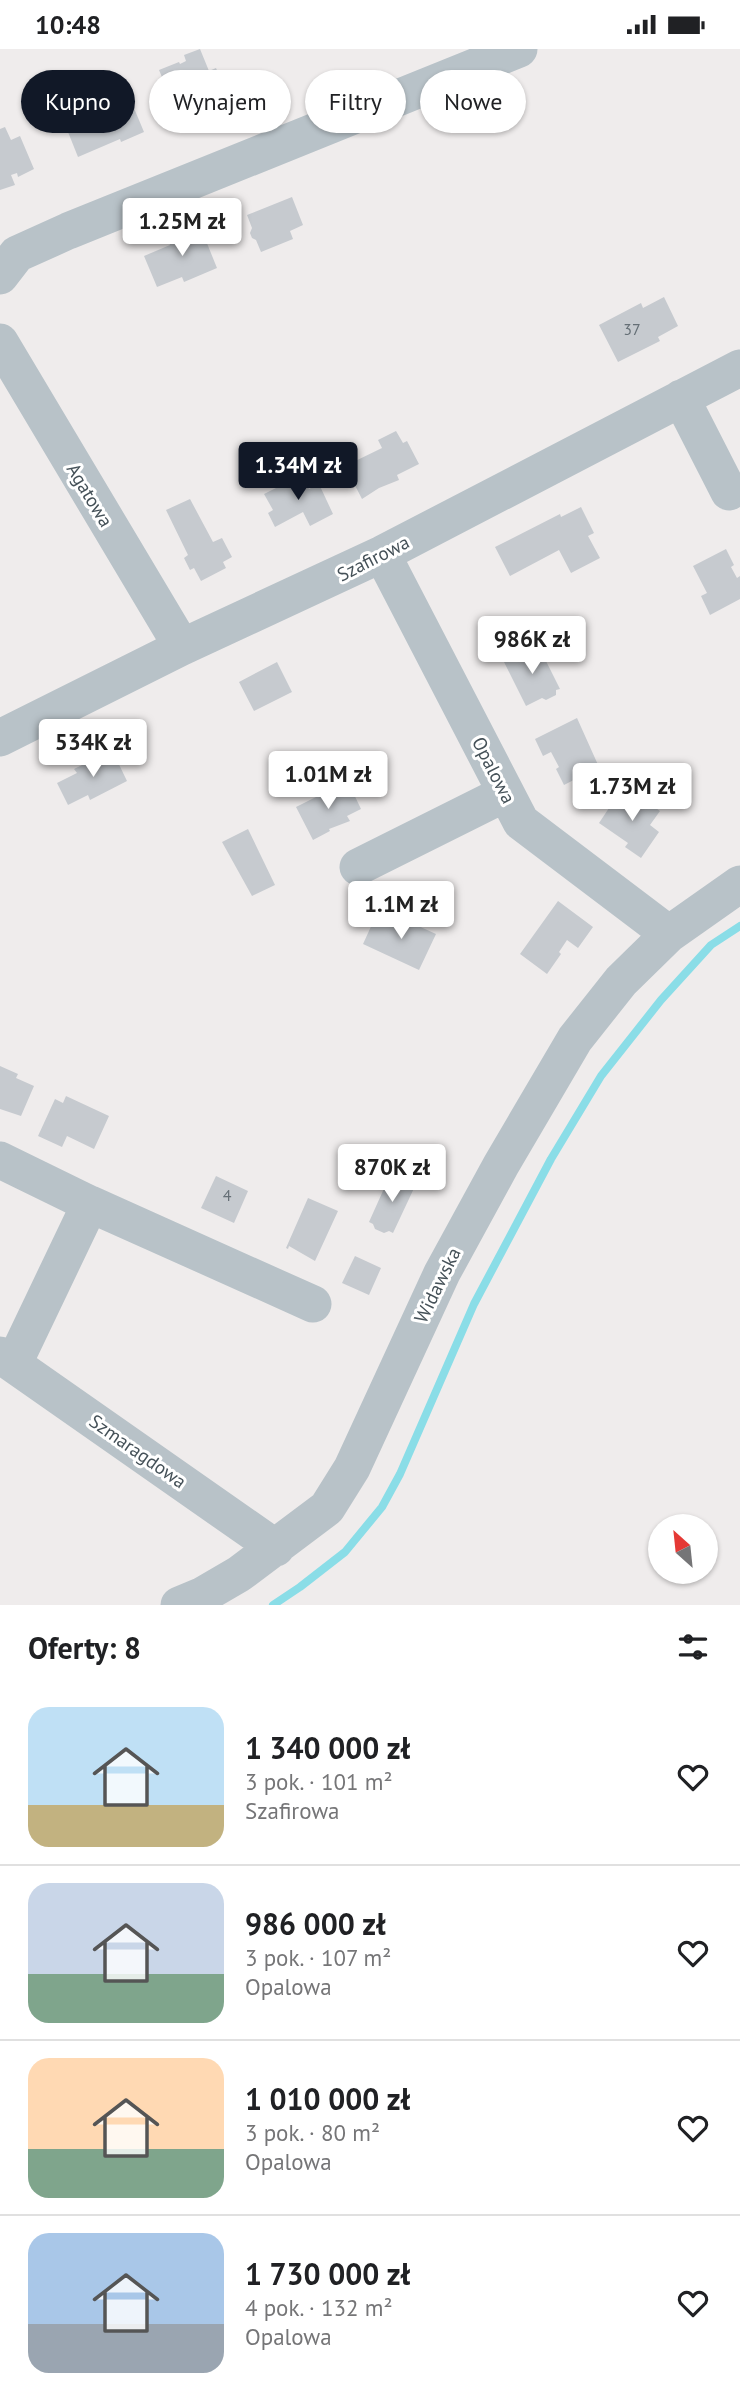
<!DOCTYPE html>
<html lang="pl">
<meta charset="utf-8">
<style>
body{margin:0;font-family:"PT Sans",sans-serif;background:#f6f6f6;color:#202124;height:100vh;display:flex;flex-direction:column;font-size:26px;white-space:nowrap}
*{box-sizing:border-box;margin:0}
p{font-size:23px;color:#757577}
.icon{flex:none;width:38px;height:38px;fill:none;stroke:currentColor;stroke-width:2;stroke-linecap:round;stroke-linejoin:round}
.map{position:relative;height:1556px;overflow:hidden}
.side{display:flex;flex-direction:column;background:#fff;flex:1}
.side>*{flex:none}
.banner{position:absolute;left:21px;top:21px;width:698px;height:63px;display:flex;gap:14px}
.needle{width:46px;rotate:333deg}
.controls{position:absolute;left:648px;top:1465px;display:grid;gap:14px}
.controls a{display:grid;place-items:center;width:70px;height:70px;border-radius:50%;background:#fff;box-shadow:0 2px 5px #0004;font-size:35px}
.price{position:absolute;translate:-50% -60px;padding:0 16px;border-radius:7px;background:#fff;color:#222;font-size:23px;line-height:46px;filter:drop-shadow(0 2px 4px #0008)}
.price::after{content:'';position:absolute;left:50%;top:42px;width:21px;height:16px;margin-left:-10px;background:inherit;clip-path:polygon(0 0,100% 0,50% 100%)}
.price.active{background:#111827;color:#fff}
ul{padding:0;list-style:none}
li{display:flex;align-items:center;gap:21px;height:175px;padding:0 28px}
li+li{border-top:2px solid #e0e0e0}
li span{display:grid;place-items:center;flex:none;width:196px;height:140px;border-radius:21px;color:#555}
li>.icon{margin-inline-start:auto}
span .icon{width:84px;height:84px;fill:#fffc;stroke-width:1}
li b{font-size:30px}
h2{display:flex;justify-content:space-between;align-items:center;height:84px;padding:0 28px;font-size:30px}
.pill{padding:0 24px;border-radius:32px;background:#fff;box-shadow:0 2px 5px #0004;font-size:24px;line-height:63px}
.pill.active{background:#111827;color:#fff}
.status{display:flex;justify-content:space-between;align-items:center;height:49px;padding:0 35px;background:#fff;direction:ltr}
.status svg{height:19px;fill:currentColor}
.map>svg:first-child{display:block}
</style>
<div class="status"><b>10:48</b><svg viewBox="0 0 49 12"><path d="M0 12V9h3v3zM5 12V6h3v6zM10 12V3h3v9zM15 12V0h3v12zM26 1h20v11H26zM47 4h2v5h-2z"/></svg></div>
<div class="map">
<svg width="740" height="1556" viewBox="0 0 740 1556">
<rect width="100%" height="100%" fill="#efecec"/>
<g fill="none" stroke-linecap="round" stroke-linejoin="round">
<path stroke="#8adde7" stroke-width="8" d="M 273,1556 L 300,1538 L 345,1503 L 382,1458 L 400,1425 L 474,1255 L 551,1110 L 601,1027 L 661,951 L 711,896 L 740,877"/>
</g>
<path fill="#c6cacf" d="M 200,0 L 209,22 L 216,19 L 230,53 L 207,63 L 203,52 L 197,55 L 199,59 L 184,65 L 178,49 L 172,52 L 159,21 L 179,13 L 180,15 L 186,12 L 184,6 Z
M 131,52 L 144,83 L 121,93 L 120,90 L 78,108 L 66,78 Z
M 5,78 L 11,91 L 20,87 L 34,120 L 18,128 L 17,124 L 11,126 L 15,136 L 0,141 L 0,80 Z
M 292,148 L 303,176 L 290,182 L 293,190 L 261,203 L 256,191 L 252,189 L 250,184 L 252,179 L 247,166 Z
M 200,177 L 217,219 L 184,233 L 182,228 L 157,238 L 144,207 L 170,196 L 167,190 Z
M 664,248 L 678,277 L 658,288 L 660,292 L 618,313 L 599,276 L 641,254 L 643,259 Z
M 396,382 L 403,394 L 407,392 L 419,415 L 397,426 L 399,431 L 379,439 L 362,450 L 345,417 L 382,399 L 378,391 Z
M 302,426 L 309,440 L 319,435 L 333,465 L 310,477 L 303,463 L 275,478 L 268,464 L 273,461 L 264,445 Z
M 190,450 L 213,493 L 222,489 L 232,508 L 223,513 L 226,519 L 201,532 L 194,519 L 190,521 L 184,509 L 188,506 L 166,461 Z
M 581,458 L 594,484 L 588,487 L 600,509 L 571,524 L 559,501 L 510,527 L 495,498 L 560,465 L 561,468 Z
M 726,500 L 734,516 L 731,518 L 737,529 L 740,527 L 740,550 L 710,566 L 701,547 L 707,544 L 693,517 Z
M 538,596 L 560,640 L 556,641 L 556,646 L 546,651 L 542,649 L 526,657 L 504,613 Z
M 277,613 L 292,643 L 254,662 L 239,633 Z
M 577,669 L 599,718 L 564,736 L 556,720 L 559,718 L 551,703 L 543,707 L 535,690 Z
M 112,701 L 127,732 L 90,751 L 88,746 L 68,756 L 57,734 L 77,724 L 74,720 Z
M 350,737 L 361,760 L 347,767 L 350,772 L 329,780 L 330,782 L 313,791 L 296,758 L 334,739 L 336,744 Z
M 619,744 L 634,754 L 639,747 L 660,762 L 650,776 L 659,783 L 641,809 L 625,798 L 628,794 L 599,774 Z
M 248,780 L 275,836 L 252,847 L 222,793 Z
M 558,852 L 593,878 L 578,899 L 567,891 L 559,903 L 561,905 L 547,925 L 520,905 Z
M 392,865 L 436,885 L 419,921 L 363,895 L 374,871 L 386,877 Z
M 0,1017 L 18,1025 L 16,1029 L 34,1037 L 21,1067 L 0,1060 Z
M 66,1047 L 109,1067 L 94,1100 L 67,1087 L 62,1098 L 38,1087 L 55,1050 L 63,1054 Z
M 391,1124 L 416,1135 L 393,1184 L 389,1182 L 384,1184 L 375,1180 L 373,1175 L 369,1173 Z
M 216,1127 L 248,1142 L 234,1174 L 201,1159 Z
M 308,1149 L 338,1162 L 315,1212 L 289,1197 L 288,1200 L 286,1199 Z
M 355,1207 L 381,1219 L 369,1246 L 342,1234 Z"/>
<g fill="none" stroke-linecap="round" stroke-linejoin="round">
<path stroke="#b8c2c8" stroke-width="37" d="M 0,227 L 17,205 L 68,182 L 519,0
M 0,293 L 182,598
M 681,349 L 729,443
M 382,505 L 521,773 L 669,885
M 0,689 L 182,598 L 382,505 L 740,319
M 358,818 L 506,744
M 0,1111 L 90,1155
M 0,1306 L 276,1499
M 14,1314 L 90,1155 L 313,1255
M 179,1556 L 203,1546 L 239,1525 L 327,1459 L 352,1419 L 442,1224 L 501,1116 L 575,990 L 621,932 L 669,885 L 740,835"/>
</g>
<g text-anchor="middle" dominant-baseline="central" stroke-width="6" stroke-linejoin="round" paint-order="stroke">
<g font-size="16" fill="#656f76">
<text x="632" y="280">37</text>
<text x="227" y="1146">4</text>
</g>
<g font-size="19" fill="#455158" stroke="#fff">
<text transform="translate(90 446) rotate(59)">Agatowa</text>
<text transform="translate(373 509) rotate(-27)">Szafirowa</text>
<text transform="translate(494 721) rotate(63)">Opalowa</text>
<text transform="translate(437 1236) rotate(-64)">Widawska</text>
<text transform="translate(138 1402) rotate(35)">Szmaragdowa</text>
</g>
</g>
</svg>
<div class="controls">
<a><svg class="needle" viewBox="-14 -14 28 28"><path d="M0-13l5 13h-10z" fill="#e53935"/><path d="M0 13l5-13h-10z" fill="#757577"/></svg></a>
</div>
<b class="price" style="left:182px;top:209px">1.25M zł</b>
<b class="price active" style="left:298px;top:453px">1.34M zł</b>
<b class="price" style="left:532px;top:627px">986K zł</b>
<b class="price" style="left:93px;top:730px">534K zł</b>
<b class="price" style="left:328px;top:762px">1.01M zł</b>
<b class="price" style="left:632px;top:774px">1.73M zł</b>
<b class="price" style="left:401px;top:892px">1.1M zł</b>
<b class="price" style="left:392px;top:1155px">870K zł</b>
<div class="banner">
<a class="pill active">Kupno</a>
<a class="pill">Wynajem</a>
<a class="pill">Filtry</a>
<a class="pill">Nowe</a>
</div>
</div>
<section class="side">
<h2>Oferty: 8<svg class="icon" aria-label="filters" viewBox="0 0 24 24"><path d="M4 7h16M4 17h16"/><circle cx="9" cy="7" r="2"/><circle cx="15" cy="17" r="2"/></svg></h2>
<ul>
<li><span style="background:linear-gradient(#bfe0f5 70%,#c2b280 0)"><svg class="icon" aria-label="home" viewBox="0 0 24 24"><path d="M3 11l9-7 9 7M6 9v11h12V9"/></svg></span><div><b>1 340 000 zł</b><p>3 pok. · 101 m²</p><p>Szafirowa</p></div><svg class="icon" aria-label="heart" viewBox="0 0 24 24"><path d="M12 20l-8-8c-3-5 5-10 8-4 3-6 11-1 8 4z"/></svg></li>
<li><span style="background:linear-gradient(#c9d6e8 65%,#7fa58c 0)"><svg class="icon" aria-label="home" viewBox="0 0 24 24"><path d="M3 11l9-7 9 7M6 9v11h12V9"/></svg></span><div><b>986 000 zł</b><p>3 pok. · 107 m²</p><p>Opalowa</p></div><svg class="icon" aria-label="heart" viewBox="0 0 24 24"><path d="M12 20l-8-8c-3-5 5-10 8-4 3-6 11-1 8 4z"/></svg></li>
<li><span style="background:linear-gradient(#ffd9b3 65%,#7fa58c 0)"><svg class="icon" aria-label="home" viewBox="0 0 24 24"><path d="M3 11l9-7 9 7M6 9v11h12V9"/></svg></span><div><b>1 010 000 zł</b><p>3 pok. · 80 m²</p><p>Opalowa</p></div><svg class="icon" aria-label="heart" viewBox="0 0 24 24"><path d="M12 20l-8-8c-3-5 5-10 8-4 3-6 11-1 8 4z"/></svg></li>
<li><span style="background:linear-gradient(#a9c7e8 65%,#9aa5b1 0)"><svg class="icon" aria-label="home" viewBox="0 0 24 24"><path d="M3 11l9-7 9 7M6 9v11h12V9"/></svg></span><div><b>1 730 000 zł</b><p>4 pok. · 132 m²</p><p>Opalowa</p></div><svg class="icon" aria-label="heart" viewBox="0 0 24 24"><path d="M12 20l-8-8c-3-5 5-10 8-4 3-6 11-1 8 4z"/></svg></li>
</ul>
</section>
